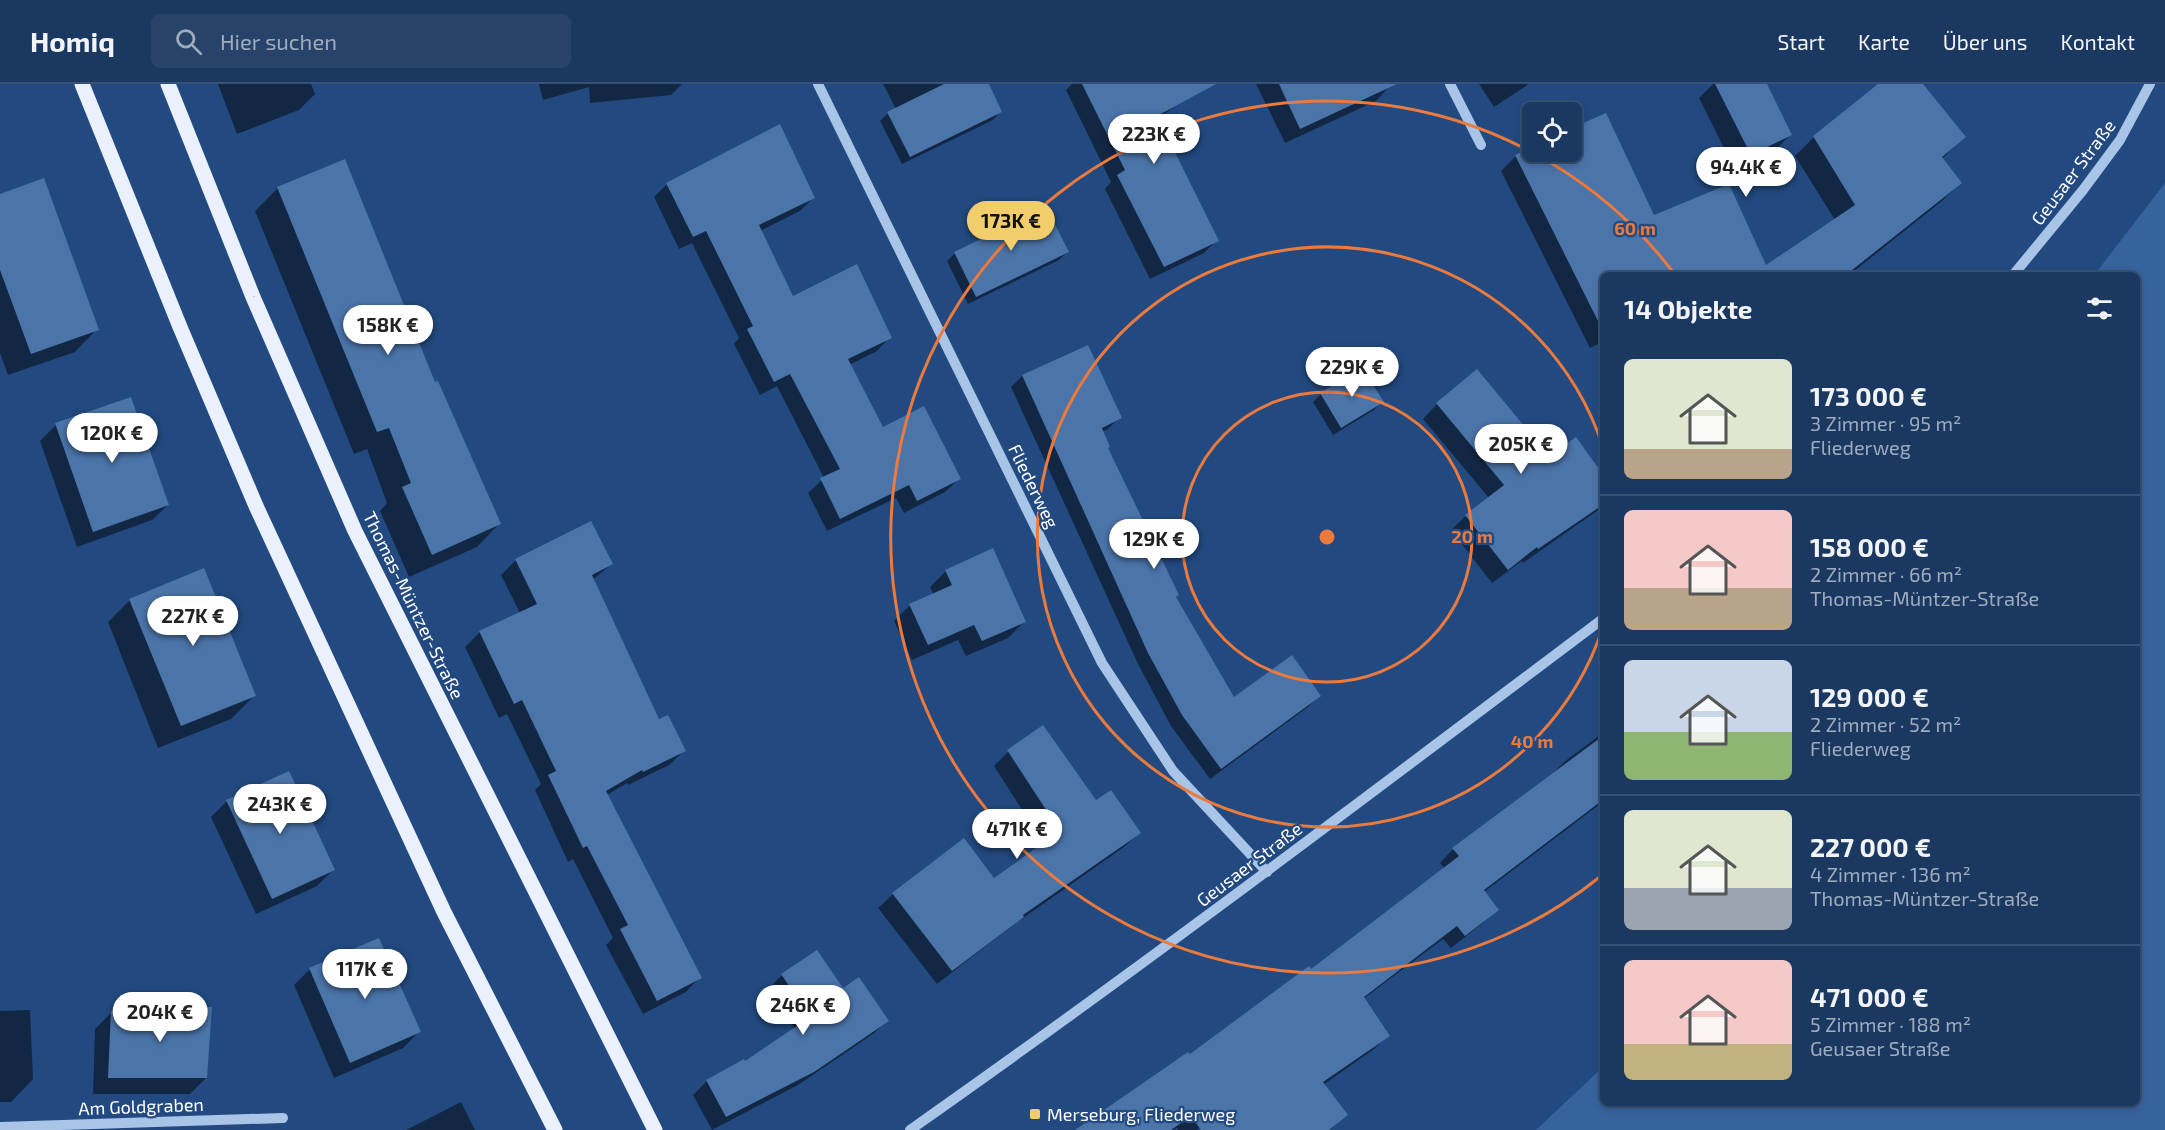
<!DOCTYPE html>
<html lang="de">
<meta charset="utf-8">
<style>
body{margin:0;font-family:"Exo 2",sans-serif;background:#274369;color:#f1f3f6;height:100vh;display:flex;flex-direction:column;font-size:22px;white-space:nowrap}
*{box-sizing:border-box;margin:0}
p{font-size:20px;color:#9facbd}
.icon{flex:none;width:33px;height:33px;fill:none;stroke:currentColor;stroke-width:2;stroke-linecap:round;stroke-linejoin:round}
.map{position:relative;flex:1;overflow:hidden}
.side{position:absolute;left:1600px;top:188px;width:540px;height:834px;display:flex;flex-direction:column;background:#1a3860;border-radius:9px;box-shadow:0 3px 9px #0003,0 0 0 2px #385275}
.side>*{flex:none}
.controls{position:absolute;left:1522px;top:18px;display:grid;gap:12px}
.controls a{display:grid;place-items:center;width:60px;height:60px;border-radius:9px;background:#1a3860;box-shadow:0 3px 9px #0003,0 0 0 2px #385275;font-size:30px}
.price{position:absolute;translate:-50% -51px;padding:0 14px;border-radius:21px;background:#fff;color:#222;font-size:20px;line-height:39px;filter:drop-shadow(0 2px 3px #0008)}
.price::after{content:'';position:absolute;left:50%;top:36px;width:18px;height:14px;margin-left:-9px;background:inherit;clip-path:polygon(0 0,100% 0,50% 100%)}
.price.selected{background:#f2cd6b;color:#111}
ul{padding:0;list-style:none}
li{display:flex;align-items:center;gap:18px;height:150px;padding:0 24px}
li+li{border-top:2px solid #385275}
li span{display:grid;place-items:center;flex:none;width:168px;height:120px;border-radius:9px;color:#555}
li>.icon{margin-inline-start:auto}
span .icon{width:72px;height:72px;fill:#fffc;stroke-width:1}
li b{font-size:26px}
h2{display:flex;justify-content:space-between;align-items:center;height:72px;padding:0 24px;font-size:26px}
header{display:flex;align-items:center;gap:36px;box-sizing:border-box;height:84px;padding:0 30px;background:#1a3860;border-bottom:2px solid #385275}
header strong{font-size:28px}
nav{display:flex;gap:33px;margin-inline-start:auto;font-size:21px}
.search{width:420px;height:54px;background:#274369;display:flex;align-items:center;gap:15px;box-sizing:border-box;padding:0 21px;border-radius:9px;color:#9facbd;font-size:22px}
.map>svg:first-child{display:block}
</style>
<header>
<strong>Homiq</strong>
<div class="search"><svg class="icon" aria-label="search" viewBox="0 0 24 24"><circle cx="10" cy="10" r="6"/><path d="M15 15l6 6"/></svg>Hier suchen</div>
<nav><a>Start</a><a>Karte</a><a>Über uns</a><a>Kontakt</a></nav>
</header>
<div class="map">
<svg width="2165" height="1046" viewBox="0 0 2165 1046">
<rect width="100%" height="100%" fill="#224a80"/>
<path fill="#37639d" d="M 2165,99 L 2165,1046 L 1536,1046 L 1603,983 L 1604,1018 L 2138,1018 L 2138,190 L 2095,190 Z"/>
<path fill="#0007" d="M 218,0 L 311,0 L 315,10 L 299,26 L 237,50 Z
M 539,0 L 682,0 L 671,11 L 590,19 L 589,3 L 543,16 Z
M 883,0 L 987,0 L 1000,28 L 993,36 L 902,80 L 880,37 L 888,29 L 896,25 Z
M 1072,0 L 1165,0 L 1175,21 L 1158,36 L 1217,156 L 1204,169 L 1150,195 L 1105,105 L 1111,98 L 1066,6 Z
M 1256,0 L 1391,0 L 1391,1 L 1376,17 L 1285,59 Z
M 1479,0 L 1529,0 L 1494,23 Z
M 1713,0 L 1765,0 L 1790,51 L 1775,67 L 1735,86 L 1699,14 Z
M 1880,0 L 1921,0 L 1964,53 L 1942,75 L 1960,99 L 1942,117 L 1853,188 L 1855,190 L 1755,190 L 1835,136 L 1795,72 L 1814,53 Z
M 1572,46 L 1653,133 L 1763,176 L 1748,190 L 1604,190 L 1604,257 L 1590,264 L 1501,87 L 1516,72 L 1533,64 L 1533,68 L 1572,68 Z
M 667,100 L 813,114 L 800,127 L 760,147 L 792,214 L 890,253 L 877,267 L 849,281 L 882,345 L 959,395 L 945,408 L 904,429 L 896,414 L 827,447 L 808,409 L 824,394 L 777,302 L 760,311 L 734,260 L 739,254 L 692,159 L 679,165 L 654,113 Z
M 278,104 L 434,300 L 499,440 L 477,463 L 409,493 L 380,427 L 387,419 L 367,365 L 354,370 L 255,127 Z
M 0,112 L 97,245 L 75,268 L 8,291 L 0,269 Z
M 1046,125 L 1067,168 L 1059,176 L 968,220 L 947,177 L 955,169 Z
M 1087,263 L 1120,333 L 1108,345 L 1102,348 L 1107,364 L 1174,514 L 1233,615 L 1319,612 L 1308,623 L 1210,695 L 1171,642 L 1138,580 L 1011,303 L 1022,292 Z
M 1321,310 L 1382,318 L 1374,326 L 1333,351 L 1313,318 Z
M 1437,320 L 1549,374 L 1604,394 L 1604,422 L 1523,479 L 1522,477 L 1492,499 L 1451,446 L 1466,432 L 1489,414 L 1423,335 Z
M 56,341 L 168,421 L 152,436 L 77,463 L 40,357 Z
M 516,476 L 611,480 L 593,496 L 658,637 L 684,667 L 669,681 L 628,701 L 627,699 L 607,711 L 700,893 L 686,908 L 643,930 L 606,861 L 613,854 L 573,775 L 568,778 L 535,706 L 541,700 L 507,630 L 499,634 L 465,563 L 480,548 L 520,529 L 501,491 Z
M 946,487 L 1024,538 L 1008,554 L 966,572 L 958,556 L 912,576 L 894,537 L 910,521 L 934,511 L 930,503 Z
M 130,516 L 254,612 L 231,635 L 158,664 L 108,538 Z
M 1604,648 L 1604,717 L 1484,808 L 1497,825 L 1483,839 L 1451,864 L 1443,855 L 1363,915 L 1388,951 L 1374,965 L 1323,1001 L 1346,1031 L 1330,1046 L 1220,1046 L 1212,1035 L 1197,1046 L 1178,1046 L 1177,1044 L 1174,1046 L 1078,1046 L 1189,972 L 1311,887 L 1445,785 L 1440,779 L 1453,765 L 1550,692 L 1564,678 Z
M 1008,668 L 1096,718 L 1139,749 L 1124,763 L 1016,839 L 937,900 L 878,824 L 893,810 L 994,796 L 1044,760 L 994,682 Z
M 227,717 L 333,786 L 317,802 L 256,830 L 211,733 Z
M 817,868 L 843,906 L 887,937 L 873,950 L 798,1001 L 712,1046 L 693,1011 L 707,997 L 744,979 L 795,945 L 768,905 L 782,891 Z
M 310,885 L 419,948 L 403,964 L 334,994 L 294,901 Z
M 30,926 L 33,995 L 11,1018 L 0,1018 L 0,927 Z
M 111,929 L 206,994 L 190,1010 L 93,1010 L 95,945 Z
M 461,1018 L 475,1046 L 406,1046 Z"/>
<path fill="#4b74a9" d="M 944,0 L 989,0 L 1002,28 L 910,73 L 887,28 Z
M 1082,0 L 1216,0 L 1157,32 L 1219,157 L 1164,183 L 1117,91 L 1125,86 Z
M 1279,0 L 1397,0 L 1300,45 Z
M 1715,0 L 1767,0 L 1792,51 L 1751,71 Z
M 1878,0 L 1923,0 L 1966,53 L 1942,73 L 1962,99 L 1847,190 L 1604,190 L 1604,249 L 1515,71 L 1533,63 L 1533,68 L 1572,68 L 1572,44 L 1606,29 L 1654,131 L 1729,100 L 1766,181 L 1855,121 L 1813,52 Z
M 780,40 L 815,114 L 759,141 L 793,212 L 857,180 L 892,254 L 848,275 L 883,343 L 924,322 L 961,395 L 917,417 L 909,401 L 840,435 L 820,394 L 840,385 L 790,290 L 774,298 L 747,245 L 753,242 L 706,147 L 693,153 L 666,99 Z
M 345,75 L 435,298 L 438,297 L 501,440 L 432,471 L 402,403 L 411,399 L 389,344 L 377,348 L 277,103 Z
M 44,94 L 99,246 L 31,270 L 0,186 L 0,110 Z
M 1046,123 L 1069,168 L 976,213 L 954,168 Z
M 1088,261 L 1122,334 L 1102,344 L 1110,363 L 1108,364 L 1179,511 L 1176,513 L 1234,613 L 1292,571 L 1321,612 L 1221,685 L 1182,631 L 1148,569 L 1022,291 Z
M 1362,284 L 1384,318 L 1341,344 L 1320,309 Z
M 1477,285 L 1549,372 L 1576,353 L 1604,392 L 1604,420 L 1538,465 L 1537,463 L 1508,486 L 1465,431 L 1504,401 L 1436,319 Z
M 131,313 L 169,421 L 93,448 L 55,339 Z
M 591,437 L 613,480 L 592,491 L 659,635 L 668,631 L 686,667 L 643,688 L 642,686 L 606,707 L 702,894 L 657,917 L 620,845 L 628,841 L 587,762 L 583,764 L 548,691 L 556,687 L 522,616 L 514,620 L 479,547 L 537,520 L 515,475 Z
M 993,464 L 1026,538 L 982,557 L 974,541 L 928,561 L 909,520 L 952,501 L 945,486 Z
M 204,484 L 256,612 L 181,642 L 129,515 Z
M 1043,641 L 1096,716 L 1111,706 L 1141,749 L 1023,831 L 1024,833 L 952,887 L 892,809 L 964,754 L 994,794 L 1060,747 L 1007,666 Z
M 1604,651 L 1604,715 L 1484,806 L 1499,826 L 1465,852 L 1457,842 L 1364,913 L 1390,952 L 1323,998 L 1348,1031 L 1329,1046 L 1201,1046 L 1191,1032 L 1171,1046 L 1075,1046 L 1188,968 L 1190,970 L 1309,882 L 1311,885 L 1459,772 L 1452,764 Z
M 289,687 L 335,786 L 272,815 L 226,716 Z
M 379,854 L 421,948 L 350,979 L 309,884 Z
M 817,866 L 843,904 L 859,893 L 889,937 L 814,988 L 726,1033 L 706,996 L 744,975 L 745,977 L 810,933 L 781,890 Z
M 212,923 L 207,994 L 108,994 L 111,927 Z"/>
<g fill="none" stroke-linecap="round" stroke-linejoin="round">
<path stroke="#a8c4e7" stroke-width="10" d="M 818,0 L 1102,579 L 1173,687 L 1267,788
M 1450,0 L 1481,61
M 2014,190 L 2083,106 L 2120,56 L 2150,0
M 0,1043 L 283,1034
M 910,1046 C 1145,881 1374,707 1604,534"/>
<path stroke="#eaf1fd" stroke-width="15" d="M 82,0 L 180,243 L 256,422 L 444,828 L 555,1046
M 168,0 L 253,213 L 355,447 L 655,1046"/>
</g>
<g fill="none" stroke="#ed7a3d" stroke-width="3">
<circle cx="1327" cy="453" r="145"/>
<path d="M1603 543A290 290 0 1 1 1603 363"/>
<path d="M1601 792A436 436 0 1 1 1673 188"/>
</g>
<rect fill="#f2cd6b" stroke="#224a80" stroke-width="2" x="1029" y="1024" width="12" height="12" rx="3"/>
<g text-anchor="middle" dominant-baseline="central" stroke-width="4.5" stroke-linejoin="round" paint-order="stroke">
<g font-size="18" fill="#fff" stroke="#224a80">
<text transform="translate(2073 88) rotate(-53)">Geusaer Straße</text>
<text transform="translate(1034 402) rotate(64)">Fliederweg</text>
<text transform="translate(414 521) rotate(64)">Thomas-Müntzer-Straße</text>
<text transform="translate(1249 780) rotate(-37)">Geusaer Straße</text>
<text transform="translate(141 1022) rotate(-2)">Am Goldgraben</text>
</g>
<g font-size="18" fill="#fff" stroke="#224a80" text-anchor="start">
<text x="1047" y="1030">Merseburg, Fliederweg</text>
</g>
</g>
<circle cx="1327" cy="453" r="9" fill="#ed7a3d" stroke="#224a80" stroke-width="3"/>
<g font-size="18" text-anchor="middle" font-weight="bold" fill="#ed7a3d" stroke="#224a80" stroke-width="4.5" stroke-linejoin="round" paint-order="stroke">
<text x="1635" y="151">60 m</text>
<text x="1472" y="459">20 m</text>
<text x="1532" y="664">40 m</text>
</g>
</svg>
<div class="controls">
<a><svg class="icon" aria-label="locate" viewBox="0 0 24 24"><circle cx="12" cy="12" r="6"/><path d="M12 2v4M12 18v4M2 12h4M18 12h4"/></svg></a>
</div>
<b class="price" style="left:1154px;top:81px">223K €</b>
<b class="price" style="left:1746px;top:114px">94.4K €</b>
<b class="price selected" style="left:1011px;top:168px">173K €</b>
<b class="price" style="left:388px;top:272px">158K €</b>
<b class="price" style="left:1352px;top:314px">229K €</b>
<b class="price" style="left:112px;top:380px">120K €</b>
<b class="price" style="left:1521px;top:391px">205K €</b>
<b class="price" style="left:1154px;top:486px">129K €</b>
<b class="price" style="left:193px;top:563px">227K €</b>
<b class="price" style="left:280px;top:751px">243K €</b>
<b class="price" style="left:1017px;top:776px">471K €</b>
<b class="price" style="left:365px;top:916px">117K €</b>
<b class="price" style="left:803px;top:952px">246K €</b>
<b class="price" style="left:160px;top:959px">204K €</b>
<section class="side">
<h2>14 Objekte<svg class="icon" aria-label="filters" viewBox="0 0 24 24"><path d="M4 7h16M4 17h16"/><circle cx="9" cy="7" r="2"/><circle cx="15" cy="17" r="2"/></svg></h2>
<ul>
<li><span style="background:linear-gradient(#dfe7d0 75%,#b9a48a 0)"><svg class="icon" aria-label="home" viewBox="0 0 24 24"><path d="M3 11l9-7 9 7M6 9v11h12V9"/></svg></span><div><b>173 000 €</b><p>3 Zimmer · 95 m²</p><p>Fliederweg</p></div></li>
<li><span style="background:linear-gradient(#f6c9c9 65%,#b9a48a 0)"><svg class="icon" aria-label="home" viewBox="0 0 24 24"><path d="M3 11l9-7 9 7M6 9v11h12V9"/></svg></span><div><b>158 000 €</b><p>2 Zimmer · 66 m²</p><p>Thomas-Müntzer-Straße</p></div></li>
<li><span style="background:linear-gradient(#c9d6e8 60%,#8fb573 0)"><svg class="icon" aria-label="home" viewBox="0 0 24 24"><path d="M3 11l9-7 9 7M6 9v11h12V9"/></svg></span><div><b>129 000 €</b><p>2 Zimmer · 52 m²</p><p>Fliederweg</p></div></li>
<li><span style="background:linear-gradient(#dfe7d0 65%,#9aa5b1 0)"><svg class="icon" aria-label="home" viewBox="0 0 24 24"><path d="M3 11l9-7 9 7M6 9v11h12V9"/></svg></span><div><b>227 000 €</b><p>4 Zimmer · 136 m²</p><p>Thomas-Müntzer-Straße</p></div></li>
<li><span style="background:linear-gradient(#f6c9c9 70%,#c2b280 0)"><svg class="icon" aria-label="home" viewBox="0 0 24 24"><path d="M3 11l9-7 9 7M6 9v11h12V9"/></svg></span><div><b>471 000 €</b><p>5 Zimmer · 188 m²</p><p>Geusaer Straße</p></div></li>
</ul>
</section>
</div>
